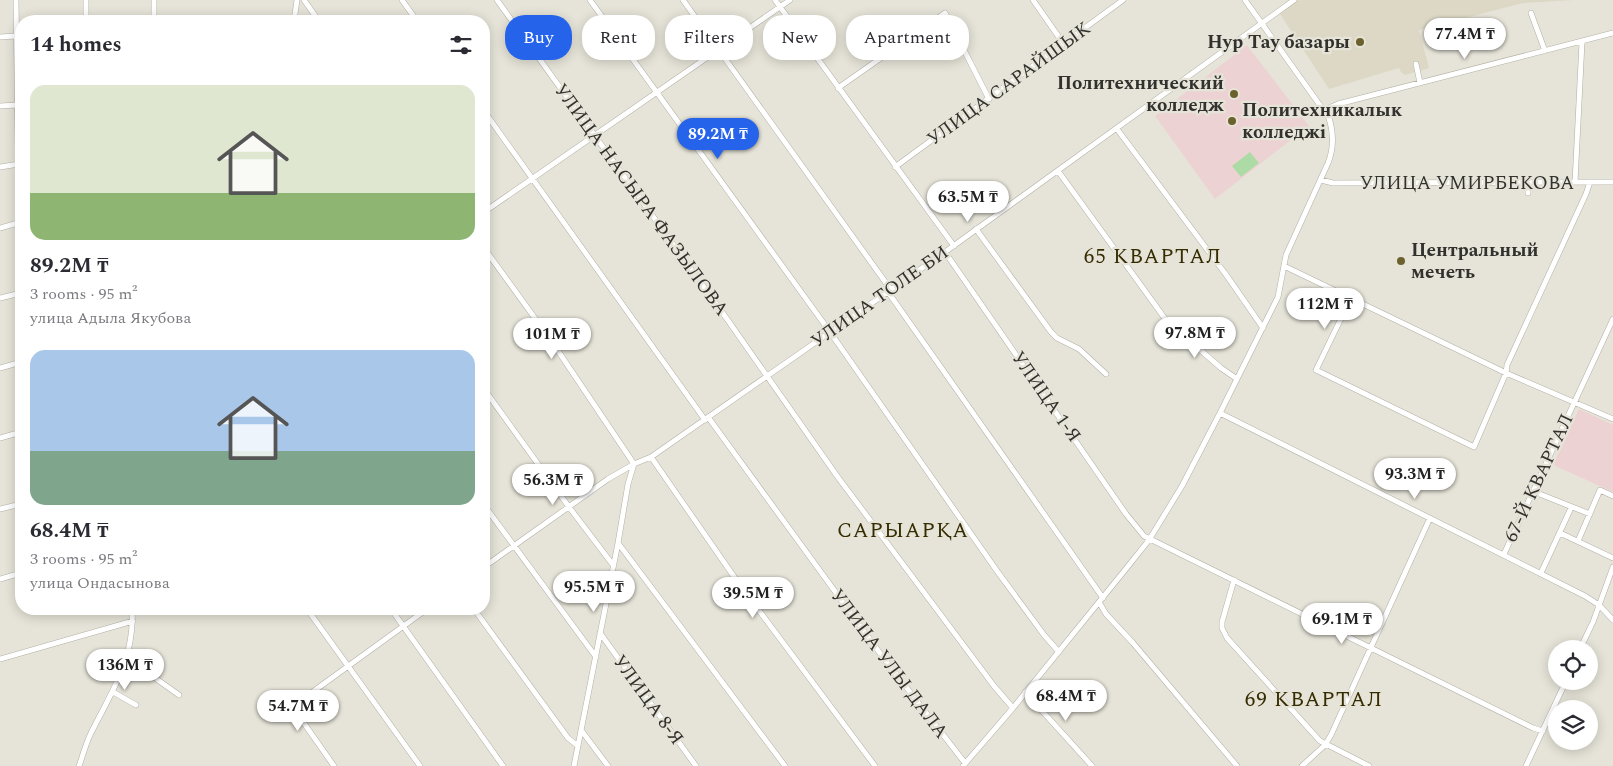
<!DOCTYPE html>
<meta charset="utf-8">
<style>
body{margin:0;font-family:Spectral,serif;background:#f7f7f7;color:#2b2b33;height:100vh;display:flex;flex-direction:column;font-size:19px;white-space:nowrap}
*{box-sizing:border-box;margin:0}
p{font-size:16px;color:#7c7c81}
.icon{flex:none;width:28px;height:28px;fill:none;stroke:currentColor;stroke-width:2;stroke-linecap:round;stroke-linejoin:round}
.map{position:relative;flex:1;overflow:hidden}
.sheet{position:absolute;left:15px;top:15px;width:475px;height:600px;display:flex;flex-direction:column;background:#fff;border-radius:20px;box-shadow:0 2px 12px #0003}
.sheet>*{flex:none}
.guide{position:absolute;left:505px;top:15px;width:475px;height:45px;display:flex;gap:10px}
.controls{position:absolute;left:1548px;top:640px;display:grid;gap:10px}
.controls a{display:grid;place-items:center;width:50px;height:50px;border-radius:50%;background:#fff;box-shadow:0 2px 12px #0003;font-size:25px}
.price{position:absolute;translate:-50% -42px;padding:0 11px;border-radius:18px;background:#fff;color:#222;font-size:16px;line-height:32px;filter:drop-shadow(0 1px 2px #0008)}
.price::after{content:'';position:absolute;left:50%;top:30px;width:15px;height:11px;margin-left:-8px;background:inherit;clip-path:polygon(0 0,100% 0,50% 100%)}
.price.selected{background:#2563eb;color:#fff}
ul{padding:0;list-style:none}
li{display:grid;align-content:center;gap:10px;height:265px;padding:0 15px}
li span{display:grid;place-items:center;height:155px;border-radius:15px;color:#555}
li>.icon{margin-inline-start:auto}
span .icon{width:90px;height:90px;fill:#fffc;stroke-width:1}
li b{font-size:21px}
h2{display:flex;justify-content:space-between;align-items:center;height:60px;padding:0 15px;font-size:21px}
.tag{padding:0 18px;border-radius:20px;background:#fff;box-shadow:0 2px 12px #0003;font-size:18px;line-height:45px}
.tag.selected{background:#2563eb;color:#fff}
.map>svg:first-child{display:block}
</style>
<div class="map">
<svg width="1613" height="766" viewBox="0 0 1613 766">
<rect width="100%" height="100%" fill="#e6e4d8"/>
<path fill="#dcd8c5" d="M 1298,0 L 1574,0 L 1523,3 L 1419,30 L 1429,68 L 1405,75 L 1401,72 L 1399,68 L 1329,89 L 1280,14 Z"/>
<path fill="#edd2d3" d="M 1247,45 L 1309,126 L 1215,199 L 1155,116 Z
M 1579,409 L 1613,425 L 1613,492 L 1553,465 Z"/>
<path fill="#addba5" d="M 1250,152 L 1259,163 L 1241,177 L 1232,166 Z"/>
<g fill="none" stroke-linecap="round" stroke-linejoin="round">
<g stroke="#b2afa4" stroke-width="6">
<path id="minor" d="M 16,0 L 18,149 L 21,174
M 86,0 L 86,21
M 154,0 L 154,21
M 304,0 L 319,21
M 402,0 L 417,21
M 497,0 L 727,319 L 837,476 L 994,686 L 1013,708
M 590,0 L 830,332 L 997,571 L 1044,635 L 1059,652
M 683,0 L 891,290
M 775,0 L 954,246
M 1033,0 L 1063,43
M 1531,13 L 1545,51
M 294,21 L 297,0
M 0,37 L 15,36
M 1416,64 L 1420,83
M 838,88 L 945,13 L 989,99
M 0,106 L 17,105
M 1324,110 L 1338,104 L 1613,33
M 484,111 L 705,420
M 1117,129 L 1227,276 L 1263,328
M 0,167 L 19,164
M 895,167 L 1123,0
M 1058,171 L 1166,320 L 1221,368 L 1237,379
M 1321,180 L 1333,183 L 1613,182
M 1575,182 L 1582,42
M 1528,183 L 1528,193
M 484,212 L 790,0
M 0,228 L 21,222
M 976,229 L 1051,332 L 1057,338 L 1079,349 L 1106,374
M 484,248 L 550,339 L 634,464 L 628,484 L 618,543 L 574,766
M 945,252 L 1126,514 L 1144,536 L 1533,728 L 1543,731
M 1284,266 L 1506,373 L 1613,419
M 888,292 L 1103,598
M 0,298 L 21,293
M 1351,298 L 1316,370 L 1474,447 L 1506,373 L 1507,365 L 1586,194 L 1590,182
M 0,368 L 21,362
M 484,389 L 569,507 L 613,565
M 1220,413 L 1585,596 L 1599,605 L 1613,620
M 708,417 L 882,656 L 965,763
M 0,438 L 21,432
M 651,457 L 737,581 L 875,766
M 1532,491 L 1590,514
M 484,505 L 596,657
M 0,509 L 21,504
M 1560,533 L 1613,558
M 1578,541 L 1600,490 L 1613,496
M 618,543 L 785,766
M 1504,554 L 1613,319
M 484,567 L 608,479 L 634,464 L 651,457 L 945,252 L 1294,0
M 1541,573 L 1571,508
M 0,579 L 21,573
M 1234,580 L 1222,622 L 1222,628 L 1227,638 L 1320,741 L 1369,766
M 1099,602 L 1106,614 L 1133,643 L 1237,766
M 307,609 L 420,766
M 391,609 L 503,766
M 474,609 L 568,738 L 578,746
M 600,633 L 696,766
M 1580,649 L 1593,622 L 1613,567
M 127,658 L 179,695
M 0,659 L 133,621
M 113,692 L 136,705
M 1025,692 L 1092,766
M 581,730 L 608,766
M 79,766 C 83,755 86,743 91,733 C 112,691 135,658 132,609
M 334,766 L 301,719 L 298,712 L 300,701 L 427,609
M 963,766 L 1013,708 L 1125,570 L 1149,540 L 1182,486 L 1220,413 L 1278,297 L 1286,255 L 1328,163 C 1334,148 1334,134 1329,118 L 1245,0
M 1302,766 L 1325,745 L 1331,735 L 1430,518
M 1526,766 L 1566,681"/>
</g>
<use href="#minor" stroke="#fff" stroke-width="5"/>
</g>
<g fill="#6c602d" stroke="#e6e4d8" stroke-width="2">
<circle cx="1360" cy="42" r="5"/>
<circle cx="1234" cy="94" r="5"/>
<circle cx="1232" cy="121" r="5"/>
<circle cx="1401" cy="261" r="5"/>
</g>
<g text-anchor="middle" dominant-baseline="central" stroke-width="4.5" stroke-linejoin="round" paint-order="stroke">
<g font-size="19" font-weight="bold" fill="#32312d" stroke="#e6e4d8" text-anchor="end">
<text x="1350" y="42">Нур Тау базары</text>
<text x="1224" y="83">Политехнический<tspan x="1224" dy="22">колледж</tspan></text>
<text x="1242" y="110" text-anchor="start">Политехникалык<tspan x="1242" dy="22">колледжі</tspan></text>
<text x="1411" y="250" text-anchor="start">Центральный<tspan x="1411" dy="22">мечеть</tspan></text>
</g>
<g font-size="19" fill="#32312d" stroke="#e6e4d8">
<text transform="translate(1009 84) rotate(-36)">УЛИЦА САРАЙШЫК</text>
<text x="1467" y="183">УЛИЦА УМИРБЕКОВА</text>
<text transform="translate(641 200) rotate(54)">УЛИЦА НАСЫРА ФАЗЫЛОВА</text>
<text transform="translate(880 297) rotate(-35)">УЛИЦА ТОЛЕ БИ</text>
<text transform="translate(1046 397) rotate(55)">УЛИЦА 1-Я</text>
<text transform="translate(1539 478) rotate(-65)">67-Й КВАРТАЛ</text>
<text transform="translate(889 664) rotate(53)">УЛИЦА УЛЫ ДАЛА</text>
<text transform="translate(648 700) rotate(54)">УЛИЦА 8-Я</text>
</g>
<g font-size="21" letter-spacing="1" fill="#352c01" stroke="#e6e4d8">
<text x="1153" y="257">65 КВАРТАЛ</text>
<text x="903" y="531">САРЫАРҚА</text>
<text x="1314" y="700">69 КВАРТАЛ</text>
</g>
</g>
</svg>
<div class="controls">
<a><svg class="icon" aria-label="locate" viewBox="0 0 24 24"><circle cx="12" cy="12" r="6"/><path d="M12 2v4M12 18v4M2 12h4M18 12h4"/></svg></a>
<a><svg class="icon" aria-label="layers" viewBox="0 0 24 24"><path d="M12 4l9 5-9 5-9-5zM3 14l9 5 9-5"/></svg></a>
</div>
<b class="price" style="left:1465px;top:60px">77.4M ₸</b>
<b class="price selected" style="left:718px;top:160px">89.2M ₸</b>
<b class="price" style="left:968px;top:223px">63.5M ₸</b>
<b class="price" style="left:1325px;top:330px">112M ₸</b>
<b class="price" style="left:1195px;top:359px">97.8M ₸</b>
<b class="price" style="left:552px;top:360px">101M ₸</b>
<b class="price" style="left:1415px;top:500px">93.3M ₸</b>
<b class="price" style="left:553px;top:506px">56.3M ₸</b>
<b class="price" style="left:594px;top:613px">95.5M ₸</b>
<b class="price" style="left:753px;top:619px">39.5M ₸</b>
<b class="price" style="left:1342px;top:645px">69.1M ₸</b>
<b class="price" style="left:125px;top:691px">136M ₸</b>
<b class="price" style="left:1066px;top:722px">68.4M ₸</b>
<b class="price" style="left:298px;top:732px">54.7M ₸</b>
<div class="guide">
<a class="tag selected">Buy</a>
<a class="tag">Rent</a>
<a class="tag">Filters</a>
<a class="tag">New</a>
<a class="tag">Apartment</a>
</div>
<section class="sheet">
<h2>14 homes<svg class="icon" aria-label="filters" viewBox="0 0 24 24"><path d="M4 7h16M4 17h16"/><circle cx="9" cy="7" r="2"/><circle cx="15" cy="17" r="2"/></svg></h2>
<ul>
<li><span style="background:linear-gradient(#dfe7d0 70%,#8fb573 0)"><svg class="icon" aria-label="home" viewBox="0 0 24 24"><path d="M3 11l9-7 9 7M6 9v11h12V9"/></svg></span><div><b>89.2M ₸</b><p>3 rooms · 95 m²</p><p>улица Адыла Якубова</p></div></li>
<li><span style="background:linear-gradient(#a9c7e8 65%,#7fa58c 0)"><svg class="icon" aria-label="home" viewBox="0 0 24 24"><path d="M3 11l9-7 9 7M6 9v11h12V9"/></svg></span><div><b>68.4M ₸</b><p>3 rooms · 95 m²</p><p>улица Ондасынова</p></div></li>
</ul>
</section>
</div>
